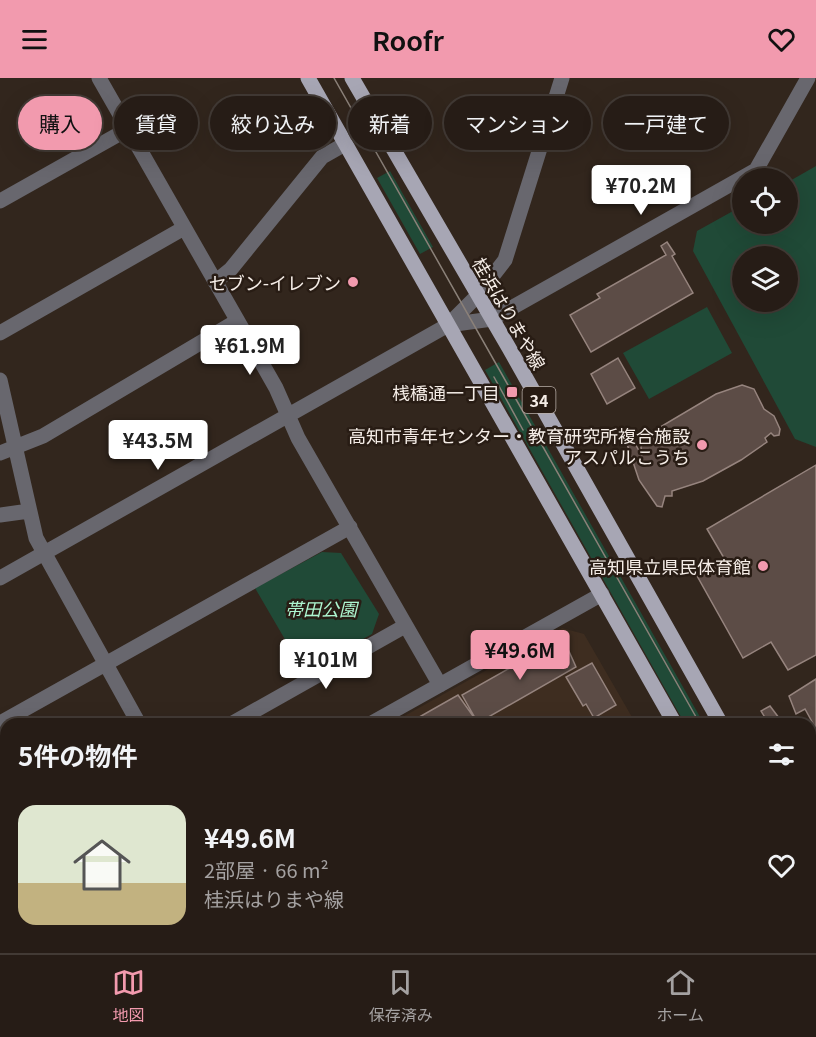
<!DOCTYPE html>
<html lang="ja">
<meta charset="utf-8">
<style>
body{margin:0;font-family:Georgia,"Noto Sans JP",serif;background:#2e251f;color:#f1f3f6;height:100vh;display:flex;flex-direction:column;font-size:22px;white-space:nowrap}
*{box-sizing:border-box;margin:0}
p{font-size:20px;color:#a4a1a1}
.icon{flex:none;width:33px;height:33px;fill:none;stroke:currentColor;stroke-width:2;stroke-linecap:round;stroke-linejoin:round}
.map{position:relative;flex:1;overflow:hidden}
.side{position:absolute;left:0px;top:640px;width:816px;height:236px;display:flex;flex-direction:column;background:#261c16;border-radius:18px 18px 0 0;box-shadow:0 6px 24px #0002,0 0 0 2px #423a35}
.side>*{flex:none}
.top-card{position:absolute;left:18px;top:18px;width:780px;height:54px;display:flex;gap:12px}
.buttons{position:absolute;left:732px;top:90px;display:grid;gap:12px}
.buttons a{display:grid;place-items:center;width:66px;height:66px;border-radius:50%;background:#261c16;box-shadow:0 6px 24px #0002,0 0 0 2px #423a35;font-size:30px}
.price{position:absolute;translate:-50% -51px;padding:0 14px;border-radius:6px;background:#fff;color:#222;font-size:20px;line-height:39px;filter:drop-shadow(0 2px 3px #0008)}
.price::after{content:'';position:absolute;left:50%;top:36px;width:18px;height:14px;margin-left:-9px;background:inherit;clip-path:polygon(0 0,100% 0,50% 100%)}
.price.active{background:#f29aae;color:#111}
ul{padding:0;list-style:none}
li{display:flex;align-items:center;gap:18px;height:150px;padding:0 18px}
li+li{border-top:2px solid #423a35}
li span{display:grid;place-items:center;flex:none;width:168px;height:120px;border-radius:18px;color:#555}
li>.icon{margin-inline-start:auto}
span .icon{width:72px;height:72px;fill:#fffc;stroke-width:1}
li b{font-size:26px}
h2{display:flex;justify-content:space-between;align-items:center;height:72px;padding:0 18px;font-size:26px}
.tag{padding:0 21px;border-radius:27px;background:#261c16;box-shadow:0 6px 24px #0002,0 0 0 2px #423a35;font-size:21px;line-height:54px}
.tag.active{background:#f29aae;color:#111}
header{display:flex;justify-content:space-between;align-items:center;height:78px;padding:0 18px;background:#f29aae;color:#111;font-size:27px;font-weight:600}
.dock{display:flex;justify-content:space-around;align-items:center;height:84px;border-top:2px solid #423a35;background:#261c16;font-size:16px;color:#a4a1a1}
.dock a{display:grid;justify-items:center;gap:3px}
.dock .active{color:#f29aae}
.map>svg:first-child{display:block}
</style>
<header><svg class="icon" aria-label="menu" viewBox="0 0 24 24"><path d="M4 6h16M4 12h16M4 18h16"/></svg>Roofr<svg class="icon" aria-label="heart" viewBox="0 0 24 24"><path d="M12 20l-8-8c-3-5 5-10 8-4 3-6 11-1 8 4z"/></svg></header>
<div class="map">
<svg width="816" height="875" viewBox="0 0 816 875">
<rect width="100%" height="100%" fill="#32261d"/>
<path fill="#3e2d20" d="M 562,550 L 584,556 L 636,646 L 390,646 Z
M 22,870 L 762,870 L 765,875 L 22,875 Z"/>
<path fill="#204a37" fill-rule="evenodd" d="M 816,88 L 816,369 L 795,361 L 693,173 L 697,153 L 742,128 L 742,146 L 788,146 L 788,104 ZM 742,178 L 788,178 L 788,224 L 742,224 Z
M 390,93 L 433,169 L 420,176 L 377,100 Z
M 707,229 L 732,275 L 649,321 L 623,275 Z
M 499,284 L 704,646 L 685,646 L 485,292 Z
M 322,474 L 341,475 L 379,536 L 372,556 L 304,594 L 255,510 Z
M 581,870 L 730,870 L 722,875 L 584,875 Z"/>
<path fill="#5c4c46" stroke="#96847e" stroke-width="1.5" d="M 667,164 L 675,176 L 672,178 L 693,215 L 591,274 L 570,237 L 600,220 L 597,216 L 666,177 L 661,168 Z
M 618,280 L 635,310 L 607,326 L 591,296 Z
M 742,307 L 754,311 L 764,331 L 774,338 L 780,351 L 779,357 L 774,358 L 771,355 L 765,360 L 767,364 L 741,382 L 703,403 L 672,413 L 672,418 L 665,418 L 662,429 L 657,428 L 639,402 L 626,363 L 627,359 L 633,362 L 642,378 L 641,369 L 645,362 L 652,360 L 650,355 L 716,316 Z
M 816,387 L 816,577 L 788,592 L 771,564 L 743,580 L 696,496 L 724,480 L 707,451 Z
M 563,560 L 576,589 L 478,645 L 462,617 Z
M 592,585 L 616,627 L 594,640 L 586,626 L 583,628 L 566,599 Z
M 816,601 L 816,651 L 805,631 L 796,636 L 789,618 Z
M 458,617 L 478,645 L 407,646 Z
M 770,628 L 779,640 L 777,646 L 769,646 L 761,633 Z
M 44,870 L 78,870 L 69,875 L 47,875 Z
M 140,870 L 180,870 L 182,875 L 131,875 Z
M 192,870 L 255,870 L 246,875 L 195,875 Z
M 365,870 L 403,870 L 395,875 L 368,875 Z
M 446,870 L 519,870 L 510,875 L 438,875 Z
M 532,870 L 542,872 L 581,870 L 584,875 L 563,875 L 561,872 L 556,875 L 535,875 Z"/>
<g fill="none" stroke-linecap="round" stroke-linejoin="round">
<path stroke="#68676e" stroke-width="15" d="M 99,0 L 276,310 L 298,360 L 440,607
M 0,123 L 128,51
M 215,204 L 231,191 L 322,79 L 345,66
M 448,247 L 492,241 L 756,92 L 808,0
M 0,255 L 184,150
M 0,302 L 36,460 L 139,646
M 0,375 L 43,358 L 237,243
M 0,437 L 29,433
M 0,500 L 448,247 L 477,218 L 505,182 L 562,0
M 0,645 L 350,449
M 231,646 L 405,548
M 370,646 L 602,516
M 810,681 L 816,678
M 0,776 L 6,772
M 0,852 L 6,863"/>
<path stroke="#a7a6b4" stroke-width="15" d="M 308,0 L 675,646
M 352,0 L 509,270 L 721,646
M 810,804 L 816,814
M 801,870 L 803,875"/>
<path stroke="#8b8179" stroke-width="1.5" d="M 334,0 L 700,646
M 494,299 L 523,352
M 810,841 L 816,852
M 810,857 L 816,868"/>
</g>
<g fill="#f29aae" stroke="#281c14" stroke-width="2">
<circle cx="353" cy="204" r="6"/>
<rect x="506" y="308" width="12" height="12" rx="3"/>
<circle cx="702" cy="367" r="6"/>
<circle cx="763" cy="488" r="6"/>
</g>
<g text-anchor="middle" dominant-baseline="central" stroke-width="5" stroke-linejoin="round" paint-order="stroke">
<rect fill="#281c14" stroke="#b8aea8" stroke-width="1.5" x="522.5" y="309" width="33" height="26" rx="4.5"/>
<g font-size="16" font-weight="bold" fill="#f5ede7">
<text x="539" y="322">34</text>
</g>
<g font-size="18" fill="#f5ede7" stroke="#281c14" text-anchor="end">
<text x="341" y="204">セブン-イレブン</text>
<text x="500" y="314">桟橋通一丁目</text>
<text x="690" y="357">高知市青年センター・教育研究所複合施設<tspan x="690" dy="21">アスパルこうち</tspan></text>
<text x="751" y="488">高知県立県民体育館</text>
</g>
<g font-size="18" fill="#f5ede7" stroke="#281c14">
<text transform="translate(510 235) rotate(60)">桂浜はりまや線</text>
</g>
<g font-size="18" font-style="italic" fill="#adf6d0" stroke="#281c14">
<text x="321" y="530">帯田公園</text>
</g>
</g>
</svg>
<div class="buttons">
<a><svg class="icon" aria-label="locate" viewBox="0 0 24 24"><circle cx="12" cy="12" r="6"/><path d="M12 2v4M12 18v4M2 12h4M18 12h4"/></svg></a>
<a><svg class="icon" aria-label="layers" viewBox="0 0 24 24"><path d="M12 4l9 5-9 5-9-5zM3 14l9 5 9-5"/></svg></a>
</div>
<b class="price" style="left:641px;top:138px">¥70.2M</b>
<b class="price" style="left:250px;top:298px">¥61.9M</b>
<b class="price" style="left:158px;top:393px">¥43.5M</b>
<b class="price active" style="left:520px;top:603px">¥49.6M</b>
<b class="price" style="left:326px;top:612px">¥101M</b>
<div class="top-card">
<a class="tag active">購入</a>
<a class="tag">賃貸</a>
<a class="tag">絞り込み</a>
<a class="tag">新着</a>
<a class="tag">マンション</a>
<a class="tag">一戸建て</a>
</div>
<section class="side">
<h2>5件の物件<svg class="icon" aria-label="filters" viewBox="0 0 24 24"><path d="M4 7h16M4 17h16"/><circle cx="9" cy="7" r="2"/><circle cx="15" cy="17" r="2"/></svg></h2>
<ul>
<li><span style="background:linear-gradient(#dfe7d0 65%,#c2b280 0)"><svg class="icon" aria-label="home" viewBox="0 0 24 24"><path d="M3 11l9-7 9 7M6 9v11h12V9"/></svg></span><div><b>¥49.6M</b><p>2部屋 · 66 m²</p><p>桂浜はりまや線</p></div><svg class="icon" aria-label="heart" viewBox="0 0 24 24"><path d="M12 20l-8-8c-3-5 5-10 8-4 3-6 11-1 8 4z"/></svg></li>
</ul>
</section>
</div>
<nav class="dock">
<a class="active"><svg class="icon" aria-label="map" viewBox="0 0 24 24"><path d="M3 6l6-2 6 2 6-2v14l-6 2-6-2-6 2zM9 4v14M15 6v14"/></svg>地図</a>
<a><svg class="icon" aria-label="saved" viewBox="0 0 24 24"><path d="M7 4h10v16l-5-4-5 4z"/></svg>保存済み</a>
<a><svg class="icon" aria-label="home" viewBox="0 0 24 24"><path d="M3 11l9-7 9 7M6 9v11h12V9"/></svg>ホーム</a>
</nav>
